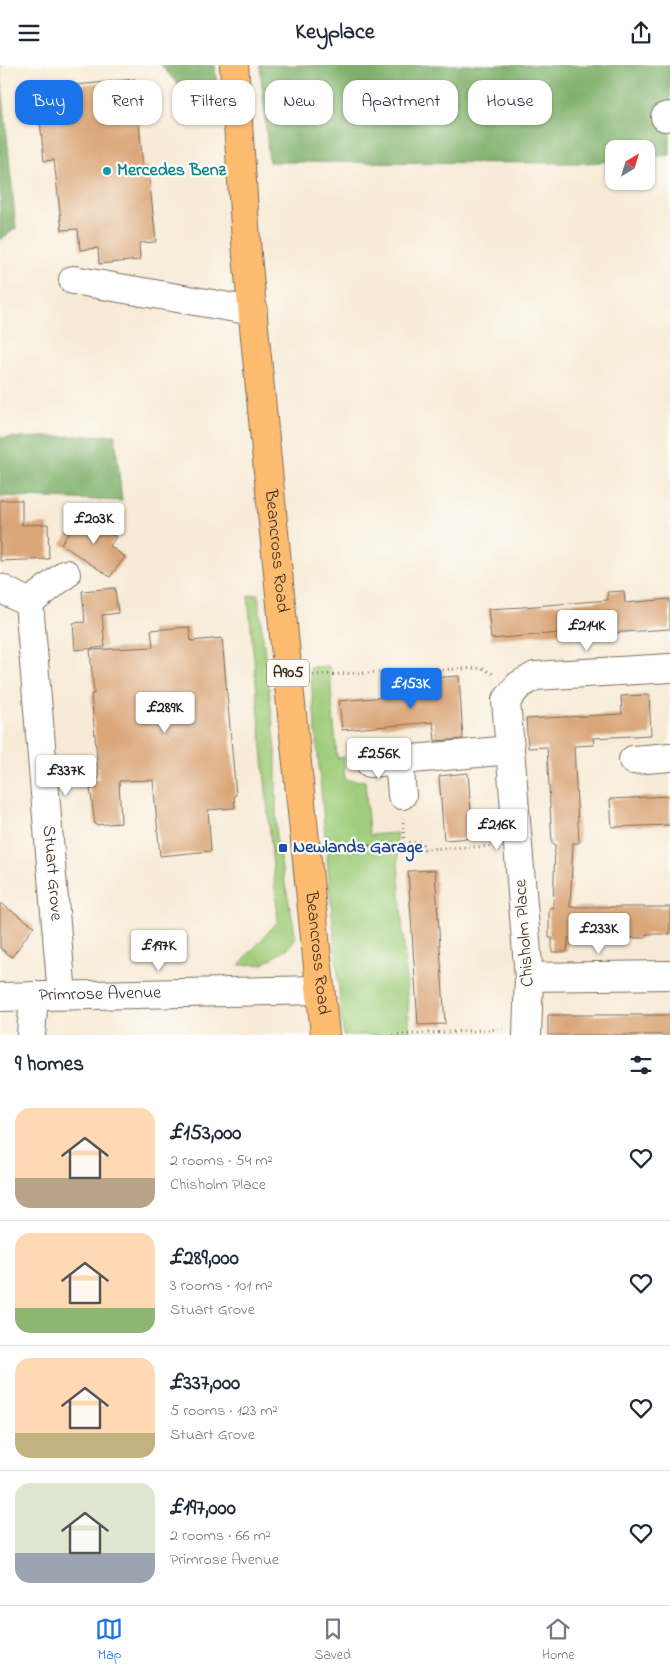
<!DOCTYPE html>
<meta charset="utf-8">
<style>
body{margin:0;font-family:"Indie Flower",sans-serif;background:#f2f2f3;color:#1f2937;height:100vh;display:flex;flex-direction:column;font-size:19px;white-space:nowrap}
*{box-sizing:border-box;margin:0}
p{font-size:16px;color:#747a83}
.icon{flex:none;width:28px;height:28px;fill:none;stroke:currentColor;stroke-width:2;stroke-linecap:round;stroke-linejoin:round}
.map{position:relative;height:970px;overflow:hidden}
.panel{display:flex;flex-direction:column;background:#fff;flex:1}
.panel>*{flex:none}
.guide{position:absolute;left:15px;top:15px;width:640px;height:45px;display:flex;gap:10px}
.needle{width:32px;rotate:38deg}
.fabs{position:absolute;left:605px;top:75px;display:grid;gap:10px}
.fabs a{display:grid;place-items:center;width:50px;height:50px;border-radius:10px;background:#fff;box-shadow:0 1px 4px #0004;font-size:25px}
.price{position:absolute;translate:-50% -42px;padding:0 11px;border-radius:5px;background:#fff;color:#222;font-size:16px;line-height:32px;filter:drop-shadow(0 1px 2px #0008)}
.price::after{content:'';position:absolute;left:50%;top:30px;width:15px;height:11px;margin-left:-8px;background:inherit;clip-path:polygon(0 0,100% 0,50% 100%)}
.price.selected{background:#1a73e8;color:#fff}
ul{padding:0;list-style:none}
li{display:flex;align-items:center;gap:15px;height:125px;padding:0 15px}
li+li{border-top:1px solid #e0e1e3}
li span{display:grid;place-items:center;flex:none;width:140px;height:100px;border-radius:15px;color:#555}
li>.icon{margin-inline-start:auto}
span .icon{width:60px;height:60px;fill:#fffc;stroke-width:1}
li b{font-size:21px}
h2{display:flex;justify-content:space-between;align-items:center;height:60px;padding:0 15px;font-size:21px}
.chip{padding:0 18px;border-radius:15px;background:#fff;box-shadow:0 1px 4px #0004;font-size:18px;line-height:45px}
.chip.selected{background:#1a73e8;color:#fff}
header{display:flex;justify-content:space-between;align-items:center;height:65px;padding:0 15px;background:#fff;font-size:22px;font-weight:700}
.tabs{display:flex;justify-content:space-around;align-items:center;height:70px;border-top:1px solid #e0e1e3;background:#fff;font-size:14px;color:#747a83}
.tabs a{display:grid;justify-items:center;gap:2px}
.tabs .selected{color:#1a73e8}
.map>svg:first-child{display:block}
</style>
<header><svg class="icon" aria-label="menu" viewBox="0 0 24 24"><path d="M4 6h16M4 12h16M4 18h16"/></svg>Keyplace<svg class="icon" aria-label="share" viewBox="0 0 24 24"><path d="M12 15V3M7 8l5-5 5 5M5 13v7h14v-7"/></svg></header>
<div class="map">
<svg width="670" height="970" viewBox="0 0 670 970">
<rect width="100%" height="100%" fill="#fdfcf7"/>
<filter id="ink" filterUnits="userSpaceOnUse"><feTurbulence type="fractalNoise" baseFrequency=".02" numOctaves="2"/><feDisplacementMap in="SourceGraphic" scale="10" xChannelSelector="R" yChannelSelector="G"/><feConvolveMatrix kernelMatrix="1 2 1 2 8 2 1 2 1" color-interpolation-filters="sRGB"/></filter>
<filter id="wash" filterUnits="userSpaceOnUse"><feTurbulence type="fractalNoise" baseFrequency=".0096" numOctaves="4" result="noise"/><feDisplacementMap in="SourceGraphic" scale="20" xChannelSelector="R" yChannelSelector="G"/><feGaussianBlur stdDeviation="1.12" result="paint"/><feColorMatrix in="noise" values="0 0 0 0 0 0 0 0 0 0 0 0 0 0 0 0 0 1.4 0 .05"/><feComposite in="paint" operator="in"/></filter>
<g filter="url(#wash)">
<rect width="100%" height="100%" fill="#f7ebd7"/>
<path fill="#a0ce7c" stroke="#6e7c4d" d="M 258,529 L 276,686 L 276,774 L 296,872 L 288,883 L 263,899 L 239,900 L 278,856 L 248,531 Z
M 329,601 L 337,693 L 343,692 L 345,715 L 365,716 L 369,770 L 396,768 L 410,970 L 343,970 L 310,602 Z"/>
<path fill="#80b16c" stroke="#5e6e45" d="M 0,0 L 16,163 L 0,175 Z
M 161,0 L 215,0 L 218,36 L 195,39 Z
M 260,0 L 670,0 L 670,90 L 646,92 L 646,84 L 614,84 L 614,96 L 586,98 L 269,97 Z
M 115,370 L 122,436 L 0,431 L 0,373 Z"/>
<g id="blocks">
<path fill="#daa678" d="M 135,14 L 143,102 L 148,101 L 156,177 L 139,178 L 140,195 L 99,199 L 98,183 L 80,185 L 78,164 L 62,165 L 54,95 L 44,96 L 37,24 Z
M 0,435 L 22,435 L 22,460 L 48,459 L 49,494 L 0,496 Z
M 82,449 L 116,472 L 110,481 L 125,492 L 110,512 L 61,479 Z
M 115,523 L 118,548 L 102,550 L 105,582 L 75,585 L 73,558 L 85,557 L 82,526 Z
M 624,526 L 625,538 L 670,534 L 670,564 L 593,569 L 593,565 L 491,574 L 488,544 L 523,542 L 608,535 L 607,527 Z
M 189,562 L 191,576 L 222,573 L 236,730 L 234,731 L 235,743 L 208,745 L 211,786 L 160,791 L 153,715 L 119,716 L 121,758 L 95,760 L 89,715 L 99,714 L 91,629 L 94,629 L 90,585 L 153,582 L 151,565 Z
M 459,611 L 463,674 L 435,676 L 433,657 L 342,665 L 339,636 L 431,628 L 430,613 Z
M 649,630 L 651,670 L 593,673 L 594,680 L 574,681 L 579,778 L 573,778 L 570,842 L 670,842 L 670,869 L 646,869 L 646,873 L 568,873 L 567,887 L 552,887 L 552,873 L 549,873 L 549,843 L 553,843 L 555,779 L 552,779 L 547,682 L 528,683 L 526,654 L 622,649 L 621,631 Z
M 468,708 L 473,773 L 444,775 L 439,711 Z
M 670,731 L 670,760 L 612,762 L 610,734 Z
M 435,805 L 445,959 L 418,960 L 408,806 Z
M 0,838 L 34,861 L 12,892 L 0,883 Z
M 548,950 L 670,950 L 670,970 L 548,970 Z"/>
</g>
</g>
<g filter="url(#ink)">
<use href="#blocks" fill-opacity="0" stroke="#7d6e5f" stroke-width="1"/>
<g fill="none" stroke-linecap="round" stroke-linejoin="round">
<g stroke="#7d6e5f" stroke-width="30">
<g id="minor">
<path d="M 665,52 L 670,51"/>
<path d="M 73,215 L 253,246"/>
<path d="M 0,523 L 29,538 L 66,509"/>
<path id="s1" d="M 29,538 L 62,930"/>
<path d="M 399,695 L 402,730"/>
<path d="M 633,695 L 670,692"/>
<path d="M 370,698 L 510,685"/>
<path d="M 529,912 L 670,910"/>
<path id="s2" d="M 0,932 L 320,925"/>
<path d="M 31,970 L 34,931"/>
<path d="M 527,970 L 529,912 L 506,636 L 519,620 L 535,611 L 670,603"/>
</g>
</g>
<g stroke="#7d6e5f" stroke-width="30">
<g id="major">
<path id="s3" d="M 234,0 L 247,190 L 288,611 L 325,970"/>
</g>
</g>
<path stroke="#7d6e5f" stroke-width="3" stroke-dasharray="1 4" stroke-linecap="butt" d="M 313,610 L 482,603 L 495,610
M 404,778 L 422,777 L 424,784 L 495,781
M 329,783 L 404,778 L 403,753
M 393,970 L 503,964"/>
<use href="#minor" stroke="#fff" stroke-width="28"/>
<use href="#major" stroke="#febc70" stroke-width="28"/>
</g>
</g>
<circle fill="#0f9aa8" stroke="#fdfcf7" stroke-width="2" cx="107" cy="106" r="5"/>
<rect fill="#1a4fb4" stroke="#fdfcf7" stroke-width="2" x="278" y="778" width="10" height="10" rx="2.5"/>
<g text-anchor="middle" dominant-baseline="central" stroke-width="4.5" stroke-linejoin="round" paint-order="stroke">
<rect fill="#fdfcf7" stroke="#75695f" stroke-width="1" x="267" y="594.5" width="42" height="27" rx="4"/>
<g font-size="16" font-weight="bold" fill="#3b2a1e">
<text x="288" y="608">A905</text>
</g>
<g font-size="18" font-weight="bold" fill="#0d838f" stroke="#fdfcf7" text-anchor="start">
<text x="117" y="106">Mercedes Benz</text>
</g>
<g font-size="18" fill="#3b2a1e" stroke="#fdfcf7">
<text stroke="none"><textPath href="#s3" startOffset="488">Beancross Road</textPath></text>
<text stroke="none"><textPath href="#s1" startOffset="271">Stuart Grove</textPath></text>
<text transform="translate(525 868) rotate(-94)">Chisholm Place</text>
<text stroke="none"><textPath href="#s3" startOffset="892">Beancross Road</textPath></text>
<text stroke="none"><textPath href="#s2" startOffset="100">Primrose Avenue</textPath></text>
</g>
<g font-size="18" font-weight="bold" fill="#164399" stroke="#fdfcf7" text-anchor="start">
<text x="293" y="783">Newlands Garage</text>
</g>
</g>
</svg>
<div class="fabs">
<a><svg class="needle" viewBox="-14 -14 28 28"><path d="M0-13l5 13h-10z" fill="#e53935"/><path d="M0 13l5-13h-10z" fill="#747a83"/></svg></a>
</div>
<b class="price" style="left:94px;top:480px">£203K</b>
<b class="price" style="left:587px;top:587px">£214K</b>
<b class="price selected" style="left:411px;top:645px">£153K</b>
<b class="price" style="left:165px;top:669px">£289K</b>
<b class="price" style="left:379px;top:715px">£256K</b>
<b class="price" style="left:66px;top:732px">£337K</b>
<b class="price" style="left:497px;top:786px">£216K</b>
<b class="price" style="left:599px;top:890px">£233K</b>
<b class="price" style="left:159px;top:907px">£197K</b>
<div class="guide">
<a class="chip selected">Buy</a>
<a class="chip">Rent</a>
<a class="chip">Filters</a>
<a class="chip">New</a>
<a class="chip">Apartment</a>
<a class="chip">House</a>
</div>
</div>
<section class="panel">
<h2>9 homes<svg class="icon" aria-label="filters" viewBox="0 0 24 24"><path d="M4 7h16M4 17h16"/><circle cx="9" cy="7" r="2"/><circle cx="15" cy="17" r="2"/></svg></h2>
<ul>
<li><span style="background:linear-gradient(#ffd9b3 70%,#b9a48a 0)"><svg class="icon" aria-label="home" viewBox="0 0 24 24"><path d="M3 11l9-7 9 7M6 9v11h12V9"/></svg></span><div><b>£153,000</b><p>2 rooms · 54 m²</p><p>Chisholm Place</p></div><svg class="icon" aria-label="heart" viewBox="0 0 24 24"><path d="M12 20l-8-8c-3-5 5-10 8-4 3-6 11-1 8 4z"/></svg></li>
<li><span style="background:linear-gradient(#ffd9b3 75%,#8fb573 0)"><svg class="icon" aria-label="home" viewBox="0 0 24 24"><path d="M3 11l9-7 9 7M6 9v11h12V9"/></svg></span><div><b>£289,000</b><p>3 rooms · 101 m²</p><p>Stuart Grove</p></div><svg class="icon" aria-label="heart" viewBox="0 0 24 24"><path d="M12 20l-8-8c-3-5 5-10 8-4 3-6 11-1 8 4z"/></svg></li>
<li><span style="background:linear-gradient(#ffd9b3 75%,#c2b280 0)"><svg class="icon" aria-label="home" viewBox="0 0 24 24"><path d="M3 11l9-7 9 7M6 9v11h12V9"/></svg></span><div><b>£337,000</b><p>5 rooms · 123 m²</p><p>Stuart Grove</p></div><svg class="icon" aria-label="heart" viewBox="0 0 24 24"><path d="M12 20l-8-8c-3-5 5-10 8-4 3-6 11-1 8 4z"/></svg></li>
<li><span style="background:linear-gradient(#dfe7d0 70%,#9aa5b1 0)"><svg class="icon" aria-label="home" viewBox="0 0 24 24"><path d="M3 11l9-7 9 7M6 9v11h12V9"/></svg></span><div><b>£197,000</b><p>2 rooms · 66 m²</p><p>Primrose Avenue</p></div><svg class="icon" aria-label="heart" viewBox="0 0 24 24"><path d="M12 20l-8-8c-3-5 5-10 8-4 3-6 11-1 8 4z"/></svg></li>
</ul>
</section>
<nav class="tabs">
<a class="selected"><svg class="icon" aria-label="map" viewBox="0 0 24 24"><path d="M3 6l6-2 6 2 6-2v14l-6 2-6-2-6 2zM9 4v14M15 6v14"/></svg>Map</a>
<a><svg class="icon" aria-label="saved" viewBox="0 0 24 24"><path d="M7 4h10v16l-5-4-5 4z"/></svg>Saved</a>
<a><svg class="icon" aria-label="home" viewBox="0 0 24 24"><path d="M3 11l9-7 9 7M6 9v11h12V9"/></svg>Home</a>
</nav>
